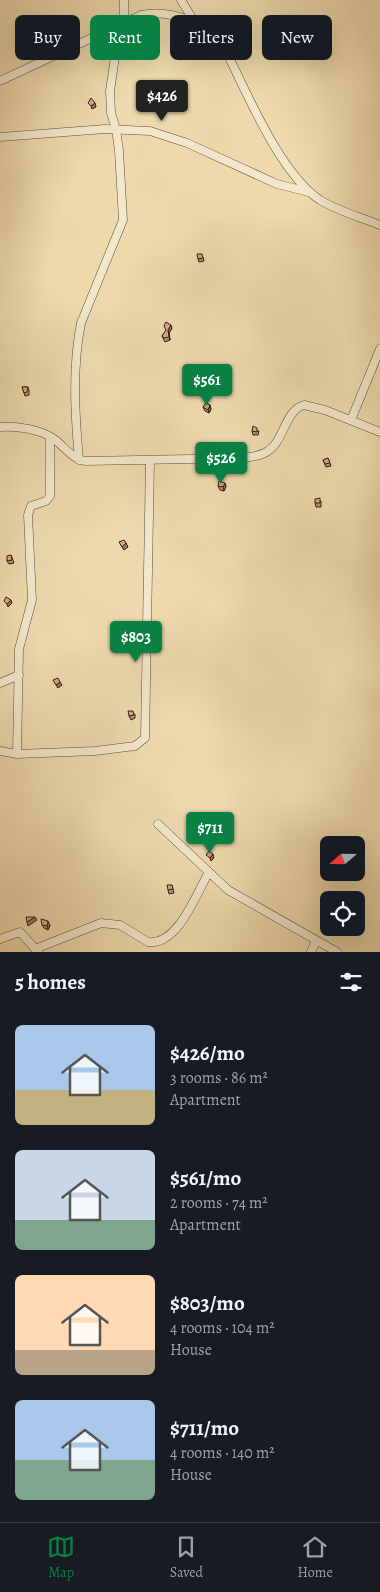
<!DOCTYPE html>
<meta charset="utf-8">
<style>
body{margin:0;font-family:Alegreya,serif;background:#20242c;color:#f1f3f6;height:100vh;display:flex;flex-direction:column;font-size:19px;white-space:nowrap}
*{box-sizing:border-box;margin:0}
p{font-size:16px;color:#9ea1a6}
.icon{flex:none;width:28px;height:28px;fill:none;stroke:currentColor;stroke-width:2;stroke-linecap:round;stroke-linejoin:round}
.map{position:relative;height:952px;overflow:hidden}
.drawer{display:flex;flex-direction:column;background:#171b24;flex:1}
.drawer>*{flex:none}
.banner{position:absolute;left:15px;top:15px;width:350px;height:45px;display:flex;gap:10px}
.needle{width:32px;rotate:250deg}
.tools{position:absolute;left:320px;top:836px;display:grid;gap:10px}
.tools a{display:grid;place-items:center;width:45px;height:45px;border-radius:8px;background:#171b24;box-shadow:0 5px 20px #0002;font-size:25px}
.price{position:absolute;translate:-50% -42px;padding:0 11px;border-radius:5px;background:#0b8043;color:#fff;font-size:16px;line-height:32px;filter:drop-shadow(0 1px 2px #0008)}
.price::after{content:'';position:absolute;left:50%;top:30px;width:15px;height:11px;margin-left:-8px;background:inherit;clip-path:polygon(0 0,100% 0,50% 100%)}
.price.selected{background:#222;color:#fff}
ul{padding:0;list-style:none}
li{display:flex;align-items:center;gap:15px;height:125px;padding:0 15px}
li span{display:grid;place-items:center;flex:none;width:140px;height:100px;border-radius:8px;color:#555}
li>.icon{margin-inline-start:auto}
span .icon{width:60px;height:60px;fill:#fffc;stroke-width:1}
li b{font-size:21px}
h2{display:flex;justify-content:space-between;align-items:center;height:60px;padding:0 15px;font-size:21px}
.tag{padding:0 18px;border-radius:8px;background:#171b24;box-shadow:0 5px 20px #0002;font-size:18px;line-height:45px}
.tag.selected{background:#0b8043;color:#fff}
.dock{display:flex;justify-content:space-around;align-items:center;height:70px;border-top:1px solid #363941;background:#171b24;font-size:14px;color:#9ea1a6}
.dock a{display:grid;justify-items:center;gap:2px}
.dock .selected{color:#0b8043}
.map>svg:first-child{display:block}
</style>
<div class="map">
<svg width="380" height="952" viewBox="0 0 380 952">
<rect width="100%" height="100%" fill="#edd9ac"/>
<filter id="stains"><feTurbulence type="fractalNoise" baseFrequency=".004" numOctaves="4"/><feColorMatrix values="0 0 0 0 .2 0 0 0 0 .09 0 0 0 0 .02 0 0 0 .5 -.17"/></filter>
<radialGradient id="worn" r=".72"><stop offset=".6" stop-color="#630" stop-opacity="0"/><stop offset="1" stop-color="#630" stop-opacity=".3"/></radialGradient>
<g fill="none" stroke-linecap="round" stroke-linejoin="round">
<g stroke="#5c503b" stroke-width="9">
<path id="minor" d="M 181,0 L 195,23
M 0,81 L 141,15 C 171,9 205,22 224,47 C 246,91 280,174 320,200 C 338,211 360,217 380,225
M 0,137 L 105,129 L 150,131 L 187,143 L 277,184 L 309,192
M 351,420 L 380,349
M 0,427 C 17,426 40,429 54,439 C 65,447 73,460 86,461 L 242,458 C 251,457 261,456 268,451 C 284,441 285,410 304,405 L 325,410 L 380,432
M 79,460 C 75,415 72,368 81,323 L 123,220 L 119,151 L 116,129 L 111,113 L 110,91 L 116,50 L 124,22 L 124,0
M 0,683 L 19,675
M 0,751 L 17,754 L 95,751 L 135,746 L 145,738 L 150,460
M 17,754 L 19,649 L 32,600 L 28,515 L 31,506 L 46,501 L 50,496 L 50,437
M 158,824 L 228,890 L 337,952
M 0,939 L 20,932 L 38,952
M 35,949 L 101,923 L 120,925 L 148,942 C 178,946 196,894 209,872
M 311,952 L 316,941"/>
</g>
<use href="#minor" stroke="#f3e6c9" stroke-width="8"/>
</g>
<path fill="#c28a75" stroke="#2c2215" d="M 203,257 L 204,261 L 199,262 L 198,259 Z
M 172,328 L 169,333 L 170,340 L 165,342 L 162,336 L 166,331 Z
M 22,387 L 28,387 L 29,390 L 29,395 L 25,396 Z
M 210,405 L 211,409 L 209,413 L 205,411 L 203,407 Z
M 252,431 L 259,431 L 258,435 L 253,435 Z
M 328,458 L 331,466 L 326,467 L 323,460 Z
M 218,486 L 226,486 L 224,491 L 220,490 Z
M 321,501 L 321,507 L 316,507 L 315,503 Z
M 11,555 L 14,563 L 9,564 L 7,561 Z
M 135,714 L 135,718 L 131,720 L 129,716 Z
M 172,885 L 174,893 L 169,894 L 168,890 Z
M 42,925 L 50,925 L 48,930 L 44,928 Z"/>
<path fill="#9e715f" stroke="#2c2215" d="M 95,103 L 96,107 L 92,109 L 91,106 Z
M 171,325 L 172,328 L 169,333 L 170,340 L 168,330 Z
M 210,405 L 211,409 L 209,413 L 208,410 Z
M 225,483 L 226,486 L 224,491 L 223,487 Z
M 126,543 L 128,547 L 124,550 L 122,547 Z
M 11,600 L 12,603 L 8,607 L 7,604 Z
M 60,682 L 62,685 L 58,688 L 56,685 Z
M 213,854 L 214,858 L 211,861 L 210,858 Z
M 35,917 L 37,920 L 28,926 L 27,922 Z
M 48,921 L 50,925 L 48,930 L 47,926 Z"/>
<path fill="#e2a188" stroke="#2c2215" d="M 91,98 L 95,103 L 91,106 L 88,103 Z
M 197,254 L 202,254 L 203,258 L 198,259 Z
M 166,322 L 171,325 L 168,330 L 169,337 L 164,338 L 162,336 L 166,330 L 164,326 Z
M 22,387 L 28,387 L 27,392 L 24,393 Z
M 206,403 L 210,405 L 208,410 L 203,407 Z
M 253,426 L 257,428 L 257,432 L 252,431 Z
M 328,458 L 330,463 L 325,464 L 323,460 Z
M 219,481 L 225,483 L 223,487 L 218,486 Z
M 320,498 L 320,503 L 315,503 L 315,499 Z
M 124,540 L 126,543 L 122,547 L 119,542 Z
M 11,555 L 12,560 L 7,561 L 7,556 Z
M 6,597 L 11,600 L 7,604 L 4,601 Z
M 58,678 L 60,682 L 56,685 L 53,680 Z
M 128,711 L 133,711 L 134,715 L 129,716 Z
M 209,851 L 213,854 L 210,858 L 206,855 Z
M 167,885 L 172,885 L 173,889 L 168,890 Z
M 26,917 L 35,917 L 27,922 Z
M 41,919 L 48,921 L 47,926 L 42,925 Z"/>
<rect width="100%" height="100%" filter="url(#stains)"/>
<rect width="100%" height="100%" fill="url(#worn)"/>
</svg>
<div class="tools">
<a><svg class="needle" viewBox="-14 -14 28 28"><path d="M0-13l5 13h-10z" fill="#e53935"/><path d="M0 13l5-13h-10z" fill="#9ea1a6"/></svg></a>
<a><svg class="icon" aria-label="locate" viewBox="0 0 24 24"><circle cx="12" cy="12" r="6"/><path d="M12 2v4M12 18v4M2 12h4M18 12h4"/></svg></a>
</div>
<b class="price selected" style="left:162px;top:122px">$426</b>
<b class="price" style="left:207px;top:406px">$561</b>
<b class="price" style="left:221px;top:484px">$526</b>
<b class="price" style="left:136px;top:663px">$803</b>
<b class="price" style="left:210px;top:854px">$711</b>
<div class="banner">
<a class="tag">Buy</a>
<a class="tag selected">Rent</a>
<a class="tag">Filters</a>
<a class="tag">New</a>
</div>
</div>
<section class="drawer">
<h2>5 homes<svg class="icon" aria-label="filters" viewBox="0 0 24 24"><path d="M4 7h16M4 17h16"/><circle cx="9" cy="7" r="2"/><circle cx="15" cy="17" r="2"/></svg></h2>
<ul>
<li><span style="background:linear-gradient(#a9c7e8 65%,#c2b280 0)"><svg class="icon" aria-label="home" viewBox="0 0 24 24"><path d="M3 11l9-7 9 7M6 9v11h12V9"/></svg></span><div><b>$426/mo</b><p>3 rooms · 86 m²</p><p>Apartment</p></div></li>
<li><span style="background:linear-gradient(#c9d6e8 70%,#7fa58c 0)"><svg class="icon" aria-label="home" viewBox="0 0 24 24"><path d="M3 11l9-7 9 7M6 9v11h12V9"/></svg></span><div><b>$561/mo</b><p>2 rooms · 74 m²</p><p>Apartment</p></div></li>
<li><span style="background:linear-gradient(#ffd9b3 75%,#b9a48a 0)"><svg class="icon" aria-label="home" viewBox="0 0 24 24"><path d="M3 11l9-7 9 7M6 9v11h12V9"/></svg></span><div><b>$803/mo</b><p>4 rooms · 104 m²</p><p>House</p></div></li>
<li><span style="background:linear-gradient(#a9c7e8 60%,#7fa58c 0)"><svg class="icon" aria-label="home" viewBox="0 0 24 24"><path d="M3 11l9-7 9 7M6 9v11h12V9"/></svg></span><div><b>$711/mo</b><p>4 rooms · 140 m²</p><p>House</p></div></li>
</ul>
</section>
<nav class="dock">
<a class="selected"><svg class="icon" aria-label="map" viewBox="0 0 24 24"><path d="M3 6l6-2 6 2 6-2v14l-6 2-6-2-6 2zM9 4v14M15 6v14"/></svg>Map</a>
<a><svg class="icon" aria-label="saved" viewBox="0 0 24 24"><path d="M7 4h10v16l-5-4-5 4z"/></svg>Saved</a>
<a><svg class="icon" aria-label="home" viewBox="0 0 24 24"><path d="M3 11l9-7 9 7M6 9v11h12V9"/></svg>Home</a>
</nav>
